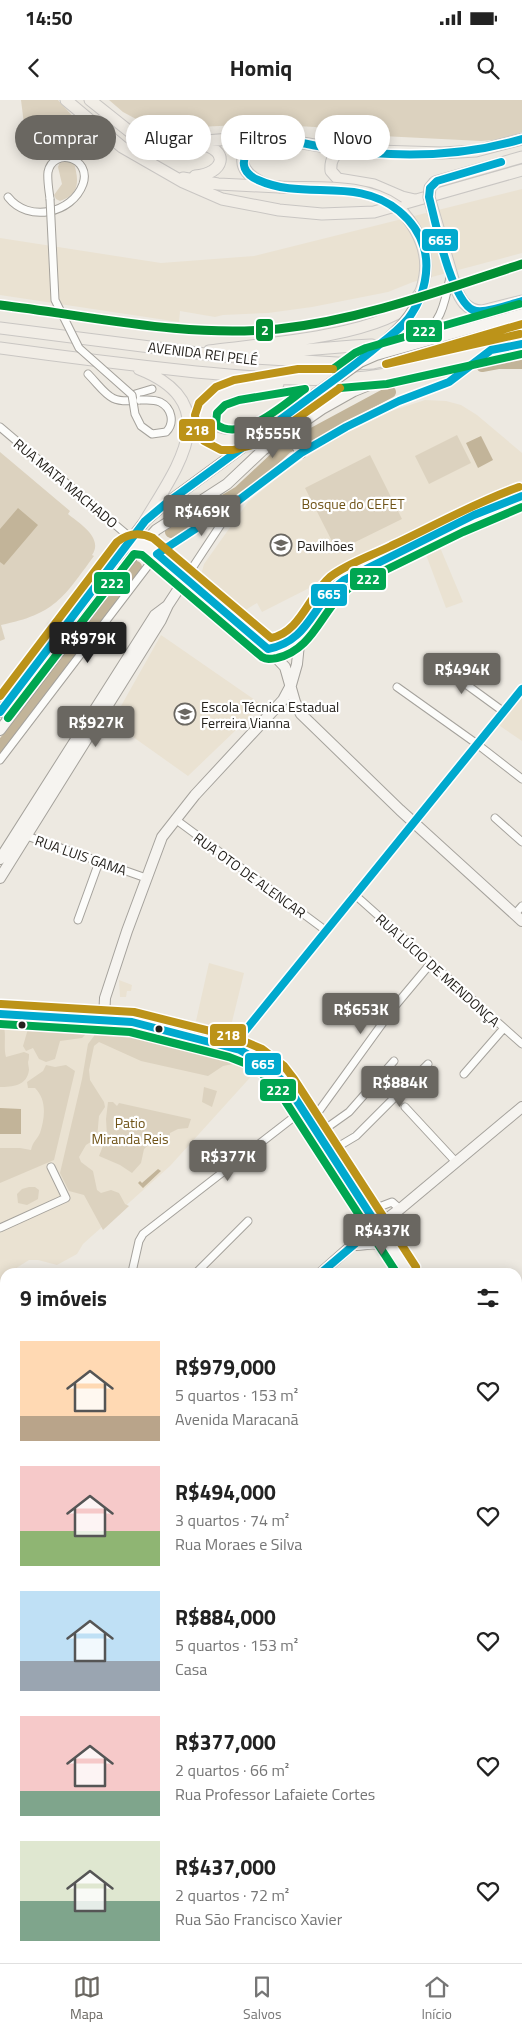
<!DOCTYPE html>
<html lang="pt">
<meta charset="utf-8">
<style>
body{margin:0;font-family:"Titillium Web",sans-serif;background:#f2f2f2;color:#222;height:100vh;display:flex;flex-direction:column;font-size:19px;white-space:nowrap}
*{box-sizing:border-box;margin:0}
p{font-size:16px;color:#767676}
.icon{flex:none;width:28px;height:28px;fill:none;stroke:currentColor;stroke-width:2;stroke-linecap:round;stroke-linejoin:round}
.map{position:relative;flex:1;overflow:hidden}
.sheet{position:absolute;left:0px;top:1168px;width:522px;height:696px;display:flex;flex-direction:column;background:#fff;border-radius:15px 15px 0 0;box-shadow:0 2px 12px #0003}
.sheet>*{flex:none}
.guide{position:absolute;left:15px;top:15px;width:492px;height:45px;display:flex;gap:10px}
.price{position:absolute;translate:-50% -42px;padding:0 11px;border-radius:5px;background:#6a6761;color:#fff;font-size:16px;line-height:32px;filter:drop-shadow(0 1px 2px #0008)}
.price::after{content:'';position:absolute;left:50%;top:30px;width:15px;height:11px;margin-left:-8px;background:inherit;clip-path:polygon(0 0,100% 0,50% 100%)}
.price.on{background:#222;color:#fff}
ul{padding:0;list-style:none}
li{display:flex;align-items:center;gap:15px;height:125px;padding:0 20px}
li span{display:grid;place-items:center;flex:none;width:140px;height:100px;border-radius:0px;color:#555}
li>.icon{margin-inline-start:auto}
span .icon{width:60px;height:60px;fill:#fffc;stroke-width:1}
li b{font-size:21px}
h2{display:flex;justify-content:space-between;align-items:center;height:60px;padding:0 20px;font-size:21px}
.chip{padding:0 18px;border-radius:22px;background:#fff;box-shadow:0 2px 12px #0003;font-size:18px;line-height:45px}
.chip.on{background:#6a6761;color:#fff}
.status{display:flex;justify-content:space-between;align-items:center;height:35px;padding:0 25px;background:#fff;direction:ltr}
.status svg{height:14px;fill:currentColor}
header{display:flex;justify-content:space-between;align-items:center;height:65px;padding:0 20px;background:#fff;font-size:22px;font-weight:700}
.menu{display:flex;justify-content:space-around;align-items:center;height:70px;border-top:1px solid #e0e0e0;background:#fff;font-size:14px;color:#767676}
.menu a{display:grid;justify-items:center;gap:2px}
.menu .on{color:#6a6761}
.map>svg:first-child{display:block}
</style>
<div class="status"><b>14:50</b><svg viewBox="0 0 49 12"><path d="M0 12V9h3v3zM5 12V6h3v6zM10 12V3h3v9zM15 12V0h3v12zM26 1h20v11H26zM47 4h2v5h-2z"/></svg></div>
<header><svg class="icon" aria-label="back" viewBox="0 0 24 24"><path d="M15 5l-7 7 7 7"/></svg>Homiq<svg class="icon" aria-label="search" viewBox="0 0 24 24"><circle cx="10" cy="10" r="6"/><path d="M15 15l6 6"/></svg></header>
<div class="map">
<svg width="522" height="1863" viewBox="0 0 522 1863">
<rect width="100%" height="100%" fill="#ede9e1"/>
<path fill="#eae2d2" d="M 522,89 L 522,153 L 413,182 L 388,192 L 312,207 L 268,213 L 223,215 L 215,217 L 180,211 L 179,222 L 0,195 L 0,138 L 161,163 L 254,156 Z
M 425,300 L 446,301 L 461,305 L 477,315 L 522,353 L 522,380 L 262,512 L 257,503 L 239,514 L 206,489 L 201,475 L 204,464 L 248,402 L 286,371 L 348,330 L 376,316 Z
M 439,445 L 463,502 L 446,508 L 425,452 Z
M 161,535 L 262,605 L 188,676 L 112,622 Z
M 522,595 L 522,641 L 497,624 Z
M 209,863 L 244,873 L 230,930 L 196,921 Z
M 119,880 L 132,885 L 131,891 L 127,891 L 126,897 L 120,897 Z
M 0,923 L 79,924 L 84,931 L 92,931 L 93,926 L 96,925 L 233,956 L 245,962 L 256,971 L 170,1066 L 83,1144 L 77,1154 L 57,1165 L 38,1160 L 29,1160 L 10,1172 L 5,1172 L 5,1177 L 0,1182 Z
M 5,1462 L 5,1502 L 0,1505 L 0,1465 Z"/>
<path fill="#dcd2bf" d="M 21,0 L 58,0 L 77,21 L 24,24 Z
M 109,0 L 522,0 L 522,32 L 503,39 L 481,41 L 382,36 L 315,27 L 261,24 L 177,28 L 149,26 L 123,12 Z
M 66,60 L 74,63 C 79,81 80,94 60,101 L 56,99 L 54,95 L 62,84 L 58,67 L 60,62 Z
M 457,335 L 471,363 L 429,384 L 415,356 Z
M 0,352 L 70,411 L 68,414 C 79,423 104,438 92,455 L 94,456 C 63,498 55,514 1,525 L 5,539 L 0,541 Z
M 370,355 L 402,419 L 337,451 L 305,388 Z
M 35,920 L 86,925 L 85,935 L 82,938 L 60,941 L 55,959 L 46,962 L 39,959 L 33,948 L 26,951 L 23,946 L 30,922 Z
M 102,923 L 237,956 L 238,963 L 223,966 L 208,976 L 141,961 L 99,942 L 94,946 L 89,970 L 90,980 L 104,1002 L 105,1007 L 99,1016 L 97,1038 L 86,1045 L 79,1057 L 81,1062 L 93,1071 L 97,1090 L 101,1093 L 111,1090 L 119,1093 L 125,1104 L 129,1106 L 103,1130 L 84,1095 L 69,1091 L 60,1073 L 82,979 L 88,944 L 94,936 L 96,924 Z
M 0,924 L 3,924 C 7,934 3,946 6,957 L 24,952 L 29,954 C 29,957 29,959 28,962 C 28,964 29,968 29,970 C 27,986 12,987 0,987 Z
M 46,965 L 55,967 L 66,965 L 75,971 L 54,1060 L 0,1083 L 0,1048 L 20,1048 L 31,1050 C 33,1041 37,1040 40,1033 C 45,1017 47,1000 35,988 L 28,988 L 27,982 L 43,971 Z
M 204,987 L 217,991 L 212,1007 L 202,1002 Z
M 108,1002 L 113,1002 L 117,1006 L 119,1003 L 191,1019 L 188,1028 L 178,1029 L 170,1033 L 169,1040 L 161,1046 L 156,1047 L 150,1043 L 144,1049 L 141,1063 L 132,1073 L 120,1065 L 99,1056 L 107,1036 L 106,1019 Z
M 29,1087 L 35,1087 L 39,1090 L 38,1099 L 27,1105 L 18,1103 L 17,1094 L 22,1089 Z
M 522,1205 L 522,1244 L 518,1247 L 518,1207 Z
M 522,1398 L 522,1426 L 518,1426 L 518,1400 Z"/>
<path fill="#c2b499" d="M 481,336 L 493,360 L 478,368 L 466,343 Z
M 18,408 L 38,425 L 4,465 L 0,462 L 0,429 Z
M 0,1008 L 21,1009 L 21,1034 L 0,1034 Z
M 158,1069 L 161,1071 L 143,1088 L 138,1083 L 140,1081 L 142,1083 Z"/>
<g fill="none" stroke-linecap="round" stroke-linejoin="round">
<path stroke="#c2b499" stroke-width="12" d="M 482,266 L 498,263 L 522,263
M 171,432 L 239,392 L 286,348 L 390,292
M 1,647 L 136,467"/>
<g stroke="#a5a29c" stroke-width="9">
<path id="street" d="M 8,97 C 28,123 72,114 83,84 C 92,57 53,47 48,72 C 47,80 49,90 50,99
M 414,241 C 440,228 445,204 450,177
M 88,274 C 108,295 109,304 139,300
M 132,295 L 152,289
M 0,327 L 132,439
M 185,479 L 233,406
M 77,529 L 91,541
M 434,561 L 504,612
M 397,587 L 477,644 L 522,679
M 0,660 L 157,454 L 235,403 L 301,353 L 346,327 L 399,301 L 449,282 L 489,252
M 495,718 L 522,742
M 175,719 L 325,830
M 24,735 L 146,778
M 354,794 L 522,944
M 515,814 L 522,806
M 78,820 L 99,762
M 232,947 L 522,589
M 464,974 L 504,928
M 405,1007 L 456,1062
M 311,1022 L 395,906 L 431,863
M 318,1034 L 349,1012 L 394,961
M 329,1052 L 356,1036 L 428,964
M 340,1069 L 339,1083 L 356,1112 L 366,1108 L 372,1102 L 379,1107 L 392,1102 L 400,1109
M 0,1128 L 66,1098 L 51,1067
M 351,1146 C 361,1148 370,1143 380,1146 L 396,1172
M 132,1172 L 139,1141 L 143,1134 L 303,1010
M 197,1172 L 248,1121
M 518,1368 L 522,1375
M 0,1682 L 5,1681
M 379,1859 L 380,1863
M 135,1863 L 135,1859
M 221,1863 L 221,1859"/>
</g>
<g stroke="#a5a29c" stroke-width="12">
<path id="secondary" d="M 504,219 L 522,214
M 289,331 L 301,353
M 125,448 L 136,443 L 147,446 L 268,549 L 285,567 L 295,602 L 301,614 L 400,710 L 522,821
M 268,549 L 283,547 L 300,534
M 0,612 L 145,421 L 164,405 L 314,295
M 0,630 L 124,466 L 156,430 L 227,384 L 263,350 L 322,309 L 354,291 L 391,276
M 0,759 L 155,515 L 167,506
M 0,778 L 161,520 L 168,505 L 185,479
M 0,914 L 132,922 L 232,947 L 257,957 L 277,973 L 286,984 L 408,1172
M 104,919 L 105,898 L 127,831 L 162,737 L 195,695 L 283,600 L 291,585 L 297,564 L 300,534 L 326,495 L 339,484 L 359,472 L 460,423 L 522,396
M 322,1172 L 358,1140 L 400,1109 L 522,1007
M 518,1354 L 522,1361
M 518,1396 L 522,1393
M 518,1437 L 522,1437
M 0,1451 L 5,1447
M 0,1515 L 5,1513
M 518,1591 L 522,1596
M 518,1752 L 522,1748
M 518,1812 L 522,1822
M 0,1840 L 5,1842
M 43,1859 L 53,1863
M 412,1863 L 416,1859"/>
</g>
<g stroke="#c9c6c3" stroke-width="13">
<path id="primary" d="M 66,0 L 122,47 L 183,82 L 222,99 L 279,110 L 322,114 L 374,112 L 522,70
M 90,0 L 139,39 L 164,44 L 245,38 L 272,38 L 345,50 L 442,53 L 476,51 L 522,39
M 264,39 C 234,51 237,72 265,84
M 345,50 C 334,54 330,59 331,71 L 338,79 L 374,85 L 402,97 L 415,100
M 195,76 C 224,74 231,50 200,44
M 183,78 L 218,84 L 279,87
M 435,82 L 522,57
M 455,186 C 460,199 466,211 482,211 L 522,201
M 0,228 L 221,256 L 354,264 L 373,263 L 395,258 L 522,224
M 0,248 C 65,257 130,265 196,272 C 249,277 302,282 355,278 C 412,273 466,253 522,244
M 209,251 C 255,244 397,237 420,193 C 423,188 424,181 425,175 C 429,148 416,126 398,107
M 253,254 L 353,246 L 371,245 L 387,248
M 139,269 C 227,304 177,367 145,421
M 261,333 C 249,336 235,342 223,340 C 195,335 202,306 222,295 C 238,286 260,287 278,284"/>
</g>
<use href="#street" stroke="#fcfcfa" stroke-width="7"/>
<use href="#secondary" stroke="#f6f4f0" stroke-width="10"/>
<use href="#primary" stroke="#f1ede6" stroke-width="11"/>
<g stroke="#a5a29c" stroke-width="9" stroke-linecap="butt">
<path id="street-bridge" d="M 50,99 L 55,200 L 79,248 L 132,295 L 135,314 L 141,326 L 152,334 L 166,332 C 175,323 172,308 160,302 C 154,299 147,300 140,300"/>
</g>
<g stroke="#a5a29c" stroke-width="12" stroke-linecap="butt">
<path id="secondary-bridge" d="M 368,256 C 389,237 412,221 421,193
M 314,295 L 360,262 L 376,255 L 504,219"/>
</g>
<g stroke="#c9c6c3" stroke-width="13" stroke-linecap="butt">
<path id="primary-bridge" d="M 435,82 L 430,88 L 429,97 L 455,186
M 279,87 C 318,89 365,83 398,107"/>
</g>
<use href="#street-bridge" stroke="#fcfcfa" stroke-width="7"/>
<use href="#secondary-bridge" stroke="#f6f4f0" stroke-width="10"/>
<use href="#primary-bridge" stroke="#f1ede6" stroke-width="11"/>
<g stroke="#fff" stroke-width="11">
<path id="bus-1" d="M 501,62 L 437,81 L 430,88 L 429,97 C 435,120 451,200 473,210 C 484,215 511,204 522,201
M 522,244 L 491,250 L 449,282 L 399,301 L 346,327 L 301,353 L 235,403 L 157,454 L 268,549 C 310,541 312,503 344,480 L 474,415 L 522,396
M 0,612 L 145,421 L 164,405 C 217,367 270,327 323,288 C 344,273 365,257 385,240 C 395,232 406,224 412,213 C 424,195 430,169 424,148 C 420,133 411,121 399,111 C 357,76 304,101 258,80 C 229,67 250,41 272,38 C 291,40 310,45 329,48 C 394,58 458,58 522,39
M 0,914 L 132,922 L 240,950 L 261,962 L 286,984 L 377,1125 L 322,1172
M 232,947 L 522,589"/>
</g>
<g stroke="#fff" stroke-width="11">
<path id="bus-2" d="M 333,269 L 355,253 L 366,248 L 519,204
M 340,288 L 387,284 L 522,254
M 305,289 C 284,304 241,344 216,324 L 217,313 L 225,305 L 239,300 Z
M 8,618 L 134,454 L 142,455 L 262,557 C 267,560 271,559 277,558 C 314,550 322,508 349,488 L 463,432 L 522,407
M 0,924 L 130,932 L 229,957 L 252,966 L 270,980 L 278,990 L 396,1172"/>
</g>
<g stroke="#fff" stroke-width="11">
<path id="bus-3" d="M 520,234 L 386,264 L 522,224
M 333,269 L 298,269 L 234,280 L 216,287 L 199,303 L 195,315 L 197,332 L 204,341 L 221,350 L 233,350 L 264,342 L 340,288
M 0,596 L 117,442 C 128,433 140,432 153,438 L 271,538 C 300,533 309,495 330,477 C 348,463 371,456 391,446 C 434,426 474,403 519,387
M 1,904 L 134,912 L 234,937 L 262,949 L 284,966 L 294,979 L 416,1167"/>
</g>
<use href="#bus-1" stroke="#00a9ce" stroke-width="8"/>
<use href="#bus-2" stroke="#00a651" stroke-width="8"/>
<use href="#bus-3" stroke="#bc9319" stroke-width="8"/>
<g stroke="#fff" stroke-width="12">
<path id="metro-1" d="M 0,205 C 91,216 185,238 278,229 C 362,220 442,190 522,164"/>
</g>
<use href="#metro-1" stroke="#028f34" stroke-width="9"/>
</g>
<defs>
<g id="university-ring" transform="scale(1.125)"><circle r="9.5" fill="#fff" stroke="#6a6761" stroke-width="1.5"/><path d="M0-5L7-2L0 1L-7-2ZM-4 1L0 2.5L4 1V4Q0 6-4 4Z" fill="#6a6761"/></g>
</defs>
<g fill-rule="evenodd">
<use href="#university-ring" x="281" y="445"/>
<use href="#university-ring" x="185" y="614"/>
</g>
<g fill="#24211c" stroke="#fff" stroke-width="2">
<circle cx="22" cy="925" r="4.5"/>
<circle cx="159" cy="929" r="4.5"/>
</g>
<g text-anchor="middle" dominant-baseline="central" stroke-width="4.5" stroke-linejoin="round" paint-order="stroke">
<g font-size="14" fill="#24211c" stroke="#fff">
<text transform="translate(203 253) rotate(7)">AVENIDA REI PELÉ</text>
<text transform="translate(66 383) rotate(40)">RUA MATA MACHADO</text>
<text transform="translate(81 755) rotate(19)">RUA LUIS GAMA</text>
<text transform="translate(250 775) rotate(36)">RUA OTO DE ALENCAR</text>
<text transform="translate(438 870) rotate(42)">RUA LÚCIO DE MENDONÇA</text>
</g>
<g font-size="14" fill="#6f5317" stroke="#fff">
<text x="353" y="403">Bosque do CEFET</text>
<text x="130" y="1022">Patio<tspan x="130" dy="16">Miranda Reis</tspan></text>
</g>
<g font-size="14" fill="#24211c" stroke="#fff" text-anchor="start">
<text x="297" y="445">Pavilhões</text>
<text x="201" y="606">Escola Técnica Estadual<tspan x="201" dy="16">Ferreira Vianna</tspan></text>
</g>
</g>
<g stroke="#fff" stroke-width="2">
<rect x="421" y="128" width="38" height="24" rx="5" fill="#00a9ce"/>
<rect x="255" y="218" width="19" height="24" rx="5" fill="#028f34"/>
<rect x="405" y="219" width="38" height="24" rx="5" fill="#00a651"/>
<rect x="178" y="318" width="38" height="24" rx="5" fill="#bc9319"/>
<rect x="349" y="467" width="38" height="24" rx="5" fill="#00a651"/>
<rect x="93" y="471" width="38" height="24" rx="5" fill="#00a651"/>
<rect x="310" y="483" width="38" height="24" rx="5" fill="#00a9ce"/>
<rect x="209" y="923" width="38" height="24" rx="5" fill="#bc9319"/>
<rect x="244" y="952" width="38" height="24" rx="5" fill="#00a9ce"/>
<rect x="259" y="978" width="38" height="24" rx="5" fill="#00a651"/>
</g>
<g font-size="14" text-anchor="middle" font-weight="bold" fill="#fff">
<text x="440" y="145">665</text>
<text x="265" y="235">2</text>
<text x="424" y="236">222</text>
<text x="197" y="335">218</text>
<text x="368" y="484">222</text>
<text x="112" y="488">222</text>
<text x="329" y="499">665</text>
<text x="228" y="940">218</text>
<text x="263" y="969">665</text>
<text x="278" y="995">222</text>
</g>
</svg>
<b class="price" style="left:273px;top:359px">R$555K</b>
<b class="price" style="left:202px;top:437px">R$469K</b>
<b class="price on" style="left:88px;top:564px">R$979K</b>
<b class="price" style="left:462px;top:595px">R$494K</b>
<b class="price" style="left:96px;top:648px">R$927K</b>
<b class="price" style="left:361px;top:935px">R$653K</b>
<b class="price" style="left:400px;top:1008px">R$884K</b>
<b class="price" style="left:228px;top:1082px">R$377K</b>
<b class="price" style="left:382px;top:1156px">R$437K</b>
<div class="guide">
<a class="chip on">Comprar</a>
<a class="chip">Alugar</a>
<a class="chip">Filtros</a>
<a class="chip">Novo</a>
</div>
<section class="sheet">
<h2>9 imóveis<svg class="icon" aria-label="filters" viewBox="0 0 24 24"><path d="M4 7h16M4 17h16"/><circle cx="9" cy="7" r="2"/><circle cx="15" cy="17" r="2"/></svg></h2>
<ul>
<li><span style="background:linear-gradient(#ffd9b3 75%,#b9a48a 0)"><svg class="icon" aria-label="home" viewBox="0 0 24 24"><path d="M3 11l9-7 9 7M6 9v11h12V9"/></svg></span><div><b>R$979,000</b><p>5 quartos · 153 m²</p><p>Avenida Maracanã</p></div><svg class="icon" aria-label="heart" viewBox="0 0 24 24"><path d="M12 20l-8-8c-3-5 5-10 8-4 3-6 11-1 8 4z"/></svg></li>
<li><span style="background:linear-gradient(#f6c9c9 65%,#8fb573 0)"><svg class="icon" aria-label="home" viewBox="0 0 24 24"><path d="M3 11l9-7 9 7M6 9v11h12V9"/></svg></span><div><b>R$494,000</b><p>3 quartos · 74 m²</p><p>Rua Moraes e Silva</p></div><svg class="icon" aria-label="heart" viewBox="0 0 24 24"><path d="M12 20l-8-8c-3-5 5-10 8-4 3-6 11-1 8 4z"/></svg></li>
<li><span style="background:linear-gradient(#bfe0f5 70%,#9aa5b1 0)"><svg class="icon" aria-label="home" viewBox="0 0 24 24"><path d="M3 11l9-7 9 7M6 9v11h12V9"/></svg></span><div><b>R$884,000</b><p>5 quartos · 153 m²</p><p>Casa</p></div><svg class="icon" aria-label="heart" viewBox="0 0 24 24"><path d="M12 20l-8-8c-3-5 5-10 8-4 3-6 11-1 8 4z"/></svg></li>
<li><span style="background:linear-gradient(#f6c9c9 75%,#7fa58c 0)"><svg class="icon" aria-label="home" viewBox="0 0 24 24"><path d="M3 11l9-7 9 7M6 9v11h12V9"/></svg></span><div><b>R$377,000</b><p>2 quartos · 66 m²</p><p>Rua Professor Lafaiete Cortes</p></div><svg class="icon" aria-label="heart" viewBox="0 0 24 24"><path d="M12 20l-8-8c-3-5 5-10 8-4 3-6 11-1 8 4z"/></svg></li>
<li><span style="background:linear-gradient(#dfe7d0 60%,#7fa58c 0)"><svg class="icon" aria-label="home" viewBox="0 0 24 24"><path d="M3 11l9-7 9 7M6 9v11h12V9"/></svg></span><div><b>R$437,000</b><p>2 quartos · 72 m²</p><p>Rua São Francisco Xavier</p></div><svg class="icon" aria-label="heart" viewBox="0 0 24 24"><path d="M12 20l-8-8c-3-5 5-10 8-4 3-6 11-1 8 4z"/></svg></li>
</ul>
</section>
</div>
<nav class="menu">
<a class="on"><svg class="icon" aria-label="map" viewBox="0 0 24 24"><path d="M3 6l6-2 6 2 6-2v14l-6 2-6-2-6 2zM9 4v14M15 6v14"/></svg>Mapa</a>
<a><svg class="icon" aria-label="saved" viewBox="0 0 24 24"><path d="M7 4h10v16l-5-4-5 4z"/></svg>Salvos</a>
<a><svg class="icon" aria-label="home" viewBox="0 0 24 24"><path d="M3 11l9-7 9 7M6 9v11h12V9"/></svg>Início</a>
</nav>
